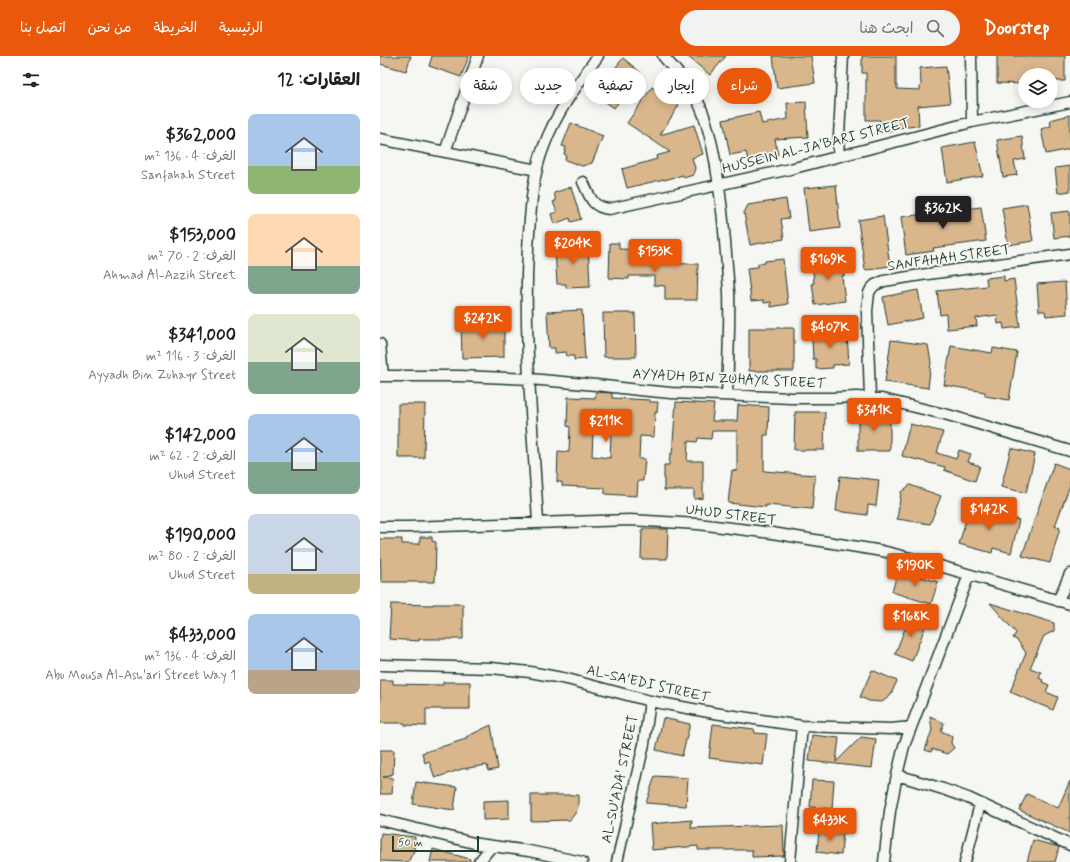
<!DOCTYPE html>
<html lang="ar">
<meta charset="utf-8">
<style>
body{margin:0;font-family:Mynerve,"Playpen Sans Arabic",sans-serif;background:#f2f2f2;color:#222;direction:rtl;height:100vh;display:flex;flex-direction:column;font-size:15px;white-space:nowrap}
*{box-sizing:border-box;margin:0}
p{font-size:13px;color:#767676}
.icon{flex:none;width:22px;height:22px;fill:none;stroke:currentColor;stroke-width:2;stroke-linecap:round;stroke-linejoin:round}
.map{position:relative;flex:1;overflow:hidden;direction:ltr}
.sheet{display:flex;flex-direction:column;background:#fff;width:380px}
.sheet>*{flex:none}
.hud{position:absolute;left:12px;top:12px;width:380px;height:36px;direction:rtl;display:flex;gap:8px}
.controls{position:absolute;left:638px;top:12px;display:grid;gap:8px}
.controls a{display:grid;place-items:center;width:40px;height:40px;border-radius:50%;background:#fff;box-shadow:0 2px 10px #0003;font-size:20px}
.scale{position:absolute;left:12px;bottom:10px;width:87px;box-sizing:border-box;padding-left:4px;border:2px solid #1f3d34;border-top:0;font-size:11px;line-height:14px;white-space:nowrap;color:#1f3d34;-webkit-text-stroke:3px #f6f6f2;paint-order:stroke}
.price{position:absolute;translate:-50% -34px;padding:0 9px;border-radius:4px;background:#ea580c;color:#fff;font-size:13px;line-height:26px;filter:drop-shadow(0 1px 2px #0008)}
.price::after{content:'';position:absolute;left:50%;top:24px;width:12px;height:9px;margin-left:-6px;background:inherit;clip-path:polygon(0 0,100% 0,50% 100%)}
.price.active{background:#222;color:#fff}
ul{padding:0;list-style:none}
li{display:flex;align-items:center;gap:12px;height:100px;padding:0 20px}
li span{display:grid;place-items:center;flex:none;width:112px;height:80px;border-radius:8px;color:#555}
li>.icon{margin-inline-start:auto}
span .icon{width:48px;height:48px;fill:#fffc;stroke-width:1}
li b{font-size:17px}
h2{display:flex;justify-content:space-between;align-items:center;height:48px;padding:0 20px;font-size:17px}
.tag{padding:0 14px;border-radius:18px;background:#fff;box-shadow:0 2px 10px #0003;font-size:14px;line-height:36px}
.tag.active{background:#ea580c;color:#fff}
header{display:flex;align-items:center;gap:24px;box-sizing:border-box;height:56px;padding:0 20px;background:#ea580c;color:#fff}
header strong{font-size:19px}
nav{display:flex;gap:22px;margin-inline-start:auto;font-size:14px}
.search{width:280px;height:36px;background:#f2f2f2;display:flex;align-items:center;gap:10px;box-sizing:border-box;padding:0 14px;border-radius:22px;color:#767676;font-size:15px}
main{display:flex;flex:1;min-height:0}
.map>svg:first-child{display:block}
</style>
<header>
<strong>Doorstep</strong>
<div class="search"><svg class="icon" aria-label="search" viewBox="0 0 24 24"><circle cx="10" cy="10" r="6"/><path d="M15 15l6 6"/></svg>ابحث هنا</div>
<nav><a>الرئيسية</a><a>الخريطة</a><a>من نحن</a><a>اتصل بنا</a></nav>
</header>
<main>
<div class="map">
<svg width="690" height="806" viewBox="0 0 690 806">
<rect width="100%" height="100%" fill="#f6f6f2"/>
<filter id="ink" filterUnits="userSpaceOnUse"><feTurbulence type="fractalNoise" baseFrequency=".025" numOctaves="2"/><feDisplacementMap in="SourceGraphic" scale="8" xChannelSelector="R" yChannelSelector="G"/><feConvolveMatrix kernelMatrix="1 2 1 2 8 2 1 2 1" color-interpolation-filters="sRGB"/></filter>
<g filter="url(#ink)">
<path fill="#dab68c" stroke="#1f3d34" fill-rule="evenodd" d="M 0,0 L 31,0 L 26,15 L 0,8 Z
M 52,0 L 89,0 L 81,21 L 49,10 Z
M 307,0 L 346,0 L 330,19 Z
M 393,0 L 431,0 L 435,27 L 397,32 Z
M 482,0 L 516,0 L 516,29 L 517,29 L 517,33 L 540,34 L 540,30 L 541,29 L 540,12 L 566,10 L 570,47 L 538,50 L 539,70 L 516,72 L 517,74 L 502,77 L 500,64 L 486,64 L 486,17 L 482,17 Z
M 617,0 L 685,0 L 685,25 L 671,25 L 671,19 L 645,19 L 645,28 L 617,27 Z
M 243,2 L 261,17 L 234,52 L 215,38 Z
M 272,31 L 299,49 L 280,79 L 314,69 L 323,98 L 312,102 L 315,112 L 313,119 L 304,122 L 303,119 L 284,124 L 284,123 L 247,132 L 242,113 L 277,103 L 276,100 L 290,96 L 247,67 Z
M 426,46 L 428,81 L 395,83 L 398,99 L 368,104 L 366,96 L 350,99 L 343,64 L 379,56 L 382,68 L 408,63 L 407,47 Z
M 690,59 L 690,93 L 666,98 L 661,73 L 671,70 L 670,64 Z
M 191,67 L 223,80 L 212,107 L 202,110 L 185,104 L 186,99 L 184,98 L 186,91 L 182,90 Z
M 642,80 L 645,103 L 634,105 L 637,119 L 623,121 L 617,84 Z
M 595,86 L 603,120 L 567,126 L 562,92 Z
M 690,110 L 690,135 L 678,137 L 675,112 Z
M 456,129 L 460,172 L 429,176 L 424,132 Z
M 191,131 L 201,163 L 191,166 L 190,162 L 174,168 L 171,158 L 177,156 L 173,146 L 176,145 L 174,137 Z
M 406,143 L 409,162 L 401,163 L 404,183 L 370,189 L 364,157 L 368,149 Z
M 647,148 L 653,185 L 628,189 L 622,152 Z
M 601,151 L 606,185 L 553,192 L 554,195 L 526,199 L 521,161 Z
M 690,155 L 690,180 L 674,182 L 671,157 Z
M 503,160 L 510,210 L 496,212 L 496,213 L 485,214 L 478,164 Z
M 208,186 L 210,231 L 186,232 L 186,228 L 177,228 L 175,193 L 185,193 L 184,187 Z
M 230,187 L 239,187 L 239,193 L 265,194 L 265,207 L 318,208 L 317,244 L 285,244 L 285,230 L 274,229 L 274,220 L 249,220 L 249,223 L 229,222 Z
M 459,200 L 460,208 L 463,208 L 464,220 L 462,220 L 465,245 L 435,249 L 432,227 L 434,227 L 432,203 Z
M 403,203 L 408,248 L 391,251 L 391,246 L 384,247 L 384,244 L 371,245 L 367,212 L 378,211 L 378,208 L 385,207 L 385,205 Z
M 624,220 L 624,225 L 634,223 L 640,271 L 624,273 L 623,267 L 618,268 L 617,259 L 596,262 L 597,270 L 567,273 L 566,258 L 560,259 L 557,235 L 607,230 L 606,222 Z
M 685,226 L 687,258 L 666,260 L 665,255 L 659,255 L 657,228 Z
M 538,234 L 543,262 L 508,269 L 503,241 Z
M 202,254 L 205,303 L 194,304 L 194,300 L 187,300 L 186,296 L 175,297 L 175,292 L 169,292 L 167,256 Z
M 223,257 L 255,257 L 256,301 L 224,301 Z
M 124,267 L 124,301 L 82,302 L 81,268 Z
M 369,272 L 414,272 L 414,315 L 369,315 Z
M 447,273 L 447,276 L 455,275 L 455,277 L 467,278 L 469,308 L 453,309 L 453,312 L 436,313 L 436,303 L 433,303 L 432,284 L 434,284 L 433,274 Z
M 511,284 L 548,289 L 551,306 L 548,332 L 505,326 Z
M 571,290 L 612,297 L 613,292 L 637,296 L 629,344 L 605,340 L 605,336 L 564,329 Z
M 216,336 L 232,337 L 232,342 L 270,344 L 270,346 L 278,346 L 277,357 L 275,356 L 274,381 L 260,380 L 259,403 L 265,403 L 263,425 L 258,425 L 257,440 L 225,438 L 225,432 L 182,430 L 182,426 L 177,426 L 178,395 L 189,396 L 190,371 L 187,370 L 188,341 L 215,342 ZM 214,354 L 232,355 L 230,402 L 212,400 Z
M 296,346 L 334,348 L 332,365 L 357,365 L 358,349 L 389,351 L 388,379 L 384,379 L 384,415 L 435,419 L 432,453 L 386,449 L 386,451 L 348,447 L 352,414 L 357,415 L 357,375 L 332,375 L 331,383 L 318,382 L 317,386 L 308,385 L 307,405 L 323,405 L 323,442 L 314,443 L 314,434 L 284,434 L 284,409 L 289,409 L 290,398 L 292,398 Z
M 18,348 L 45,348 L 44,402 L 18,402 Z
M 415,356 L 445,356 L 444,394 L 414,394 Z
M 478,358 L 510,358 L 510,395 L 478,395 Z
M 530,368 L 563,376 L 557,397 L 576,403 L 579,394 L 591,398 L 588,406 L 600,410 L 595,425 L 564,414 L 565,411 L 522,400 Z
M 631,392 L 655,398 L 646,437 L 621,431 Z
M 674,407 L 690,413 L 690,429 L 675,470 L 680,472 L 670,507 L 642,500 Z
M 460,420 L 499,424 L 496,450 L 488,449 L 487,459 L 456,455 Z
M 530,429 L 561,440 L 550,468 L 517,463 L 521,436 Z
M 590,450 L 639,464 L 631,497 L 613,492 L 612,497 L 579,488 Z
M 262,473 L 288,473 L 287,503 L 261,503 Z
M 40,481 L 52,481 L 52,485 L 56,486 L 55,526 L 1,526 L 0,483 L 22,483 L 22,488 L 40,488 Z
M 518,514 L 558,526 L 551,548 L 512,536 Z
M 610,547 L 674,567 L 674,575 L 664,580 L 650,612 L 661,616 L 659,622 L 663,624 L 662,626 L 669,629 L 666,636 L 678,641 L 673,654 L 630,636 L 646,597 L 638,585 L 633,582 L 636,577 Z
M 11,548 L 53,549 L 53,548 L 83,548 L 83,583 L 39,583 L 39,585 L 9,583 Z
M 530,560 L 547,566 L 532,605 L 515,598 Z
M 492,614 L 517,625 L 510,640 L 502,646 L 489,645 L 480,641 Z
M 0,624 L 13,624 L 13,628 L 63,629 L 63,626 L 90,626 L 90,653 L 46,653 L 46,670 L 25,669 L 25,667 L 0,667 Z
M 550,660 L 564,667 L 561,675 L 572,680 L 571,687 L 574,692 L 567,698 L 552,693 L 551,696 L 545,694 L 552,674 Z
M 283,662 L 310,668 L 302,700 L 276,694 Z
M 333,668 L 374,673 L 375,677 L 387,678 L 383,709 L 329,702 Z
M 111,669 L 118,713 L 108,715 L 107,709 L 82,713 L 55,722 L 49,705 L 45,707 L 42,697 L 86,683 L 86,681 Z
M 432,679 L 459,682 L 456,706 L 481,681 L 496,683 L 492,712 L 429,705 Z
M 0,694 L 14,694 L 13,718 L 3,721 L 13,722 L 12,738 L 0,738 Z
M 275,720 L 308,722 L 306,750 L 266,747 Z
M 432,724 L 454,725 L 452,753 L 430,751 Z
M 690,725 L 690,777 L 639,754 L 647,738 L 678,752 Z
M 36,726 L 77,731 L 74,754 L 33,748 Z
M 151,739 L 198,739 L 198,751 L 196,756 L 190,764 L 151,765 Z
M 129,744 L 129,763 L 103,764 L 103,745 Z
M 312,764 L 311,772 L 403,769 L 404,800 L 372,801 L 372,794 L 318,794 L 318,790 L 272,794 L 270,768 Z
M 439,774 L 463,776 L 461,799 L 437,796 Z
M 1,777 L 35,781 L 34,795 L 28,806 L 0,805 L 0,786 Z
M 653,784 L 679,791 L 675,806 L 647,806 Z
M 53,793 L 90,803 L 90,806 L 50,806 Z"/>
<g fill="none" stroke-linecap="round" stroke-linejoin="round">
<g stroke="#1f3d34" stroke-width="13">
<path id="minor" d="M 283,0 C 298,17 315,35 323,57 C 334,88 338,122 342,155 C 345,182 347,209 349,236 C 350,270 348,305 347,339
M 591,0 L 592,66
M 0,83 L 157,114
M 65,96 L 98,0
M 458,100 L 463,0
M 203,126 C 210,140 211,151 229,153 L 410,113 L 592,66 L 690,46
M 0,288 L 3,320
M 0,320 L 80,320 L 150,323 L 216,329 L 259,334 L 291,337 L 411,342 L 452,342 L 477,341 L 502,343 L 568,359 L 690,395
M 490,341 L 487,255 L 489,237 L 491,233 L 495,229 L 504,225 L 541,219 L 690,198
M 158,467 C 153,371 142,272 149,177 C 151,148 153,117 164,90 C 176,57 197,29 218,0
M 0,471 L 28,471 L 250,464 L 318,468 L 392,477 L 502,495 L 543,505 L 690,548
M 678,545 L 690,518
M 0,609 L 111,612 L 150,616 L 187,623 L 270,645 L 334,657 L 422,670 L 511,673 L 531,671
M 517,719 L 563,733 L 588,742 L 690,789
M 0,764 L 98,788 L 149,795 L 202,806
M 99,806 L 111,791
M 237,806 L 264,688 L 270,645
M 410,806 L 422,670
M 504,806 L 510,755 L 517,719 L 524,690 L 589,519
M 585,806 L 600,748"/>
</g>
<use href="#minor" stroke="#f6f6f2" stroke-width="10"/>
</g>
</g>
<g text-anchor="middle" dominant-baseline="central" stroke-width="3.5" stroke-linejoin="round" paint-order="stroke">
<g font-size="14" fill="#1f3d34" stroke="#f6f6f2">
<text transform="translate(436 90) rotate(-14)">HUSSEIN AL-JA'BARI STREET</text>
<text transform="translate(569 202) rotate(-8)">SANFAHAH STREET</text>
<text transform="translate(349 323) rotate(3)">AYYADH BIN ZUHAYR STREET</text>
<text transform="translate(351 459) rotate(7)">UHUD STREET</text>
<text transform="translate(268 628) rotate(13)">AL-SA'EDI STREET</text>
<text transform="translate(240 723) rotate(-78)">AL-SU'ADA' STREET</text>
</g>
</g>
</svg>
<div class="controls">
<a><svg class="icon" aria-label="layers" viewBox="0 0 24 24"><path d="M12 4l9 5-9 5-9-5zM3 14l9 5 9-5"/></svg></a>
</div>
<div class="scale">50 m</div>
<b class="price active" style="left:563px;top:174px">$362K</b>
<b class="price" style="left:193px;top:209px">$204K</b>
<b class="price" style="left:275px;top:217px">$153K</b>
<b class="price" style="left:448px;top:225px">$169K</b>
<b class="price" style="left:103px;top:284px">$242K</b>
<b class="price" style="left:450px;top:293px">$407K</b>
<b class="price" style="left:494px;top:376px">$341K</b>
<b class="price" style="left:226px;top:387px">$211K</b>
<b class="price" style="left:609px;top:475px">$142K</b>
<b class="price" style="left:535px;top:531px">$190K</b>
<b class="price" style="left:531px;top:582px">$168K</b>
<b class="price" style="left:450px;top:786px">$433K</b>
<div class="hud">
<a class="tag active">شراء</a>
<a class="tag">إيجار</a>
<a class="tag">تصفية</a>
<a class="tag">جديد</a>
<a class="tag">شقة</a>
</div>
</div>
<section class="sheet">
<h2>العقارات: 12<svg class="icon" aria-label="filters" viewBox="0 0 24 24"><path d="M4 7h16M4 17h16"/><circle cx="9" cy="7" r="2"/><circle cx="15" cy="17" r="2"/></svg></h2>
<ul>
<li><span style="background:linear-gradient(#a9c7e8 65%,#8fb573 0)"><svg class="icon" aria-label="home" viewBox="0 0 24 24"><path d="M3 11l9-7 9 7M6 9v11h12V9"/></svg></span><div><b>$362,000</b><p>الغرف: 4 · 136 m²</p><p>Sanfahah Street</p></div></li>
<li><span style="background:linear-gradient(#ffd9b3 65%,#7fa58c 0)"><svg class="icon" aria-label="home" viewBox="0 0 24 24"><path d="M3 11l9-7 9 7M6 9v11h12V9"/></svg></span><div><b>$153,000</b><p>الغرف: 2 · 70 m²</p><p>Ahmad Al-Azzih Street</p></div></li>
<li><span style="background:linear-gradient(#dfe7d0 60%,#7fa58c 0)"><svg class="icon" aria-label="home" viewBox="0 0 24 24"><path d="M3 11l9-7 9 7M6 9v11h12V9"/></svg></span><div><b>$341,000</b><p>الغرف: 3 · 116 m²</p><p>Ayyadh Bin Zuhayr Street</p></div></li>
<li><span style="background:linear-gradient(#a9c7e8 60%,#7fa58c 0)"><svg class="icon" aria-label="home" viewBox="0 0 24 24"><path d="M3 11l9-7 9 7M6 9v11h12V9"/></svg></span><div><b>$142,000</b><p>الغرف: 2 · 62 m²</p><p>Uhud Street</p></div></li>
<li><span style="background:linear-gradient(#c9d6e8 75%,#c2b280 0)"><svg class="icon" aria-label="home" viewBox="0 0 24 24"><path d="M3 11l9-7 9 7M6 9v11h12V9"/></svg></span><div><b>$190,000</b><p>الغرف: 2 · 80 m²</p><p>Uhud Street</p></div></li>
<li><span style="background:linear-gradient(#a9c7e8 70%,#b9a48a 0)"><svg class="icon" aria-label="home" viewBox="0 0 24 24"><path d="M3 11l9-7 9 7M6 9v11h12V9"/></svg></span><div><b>$433,000</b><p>الغرف: 4 · 136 m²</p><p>Abu Mousa Al-Ash'ari Street Way 1</p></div></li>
</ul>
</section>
</main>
